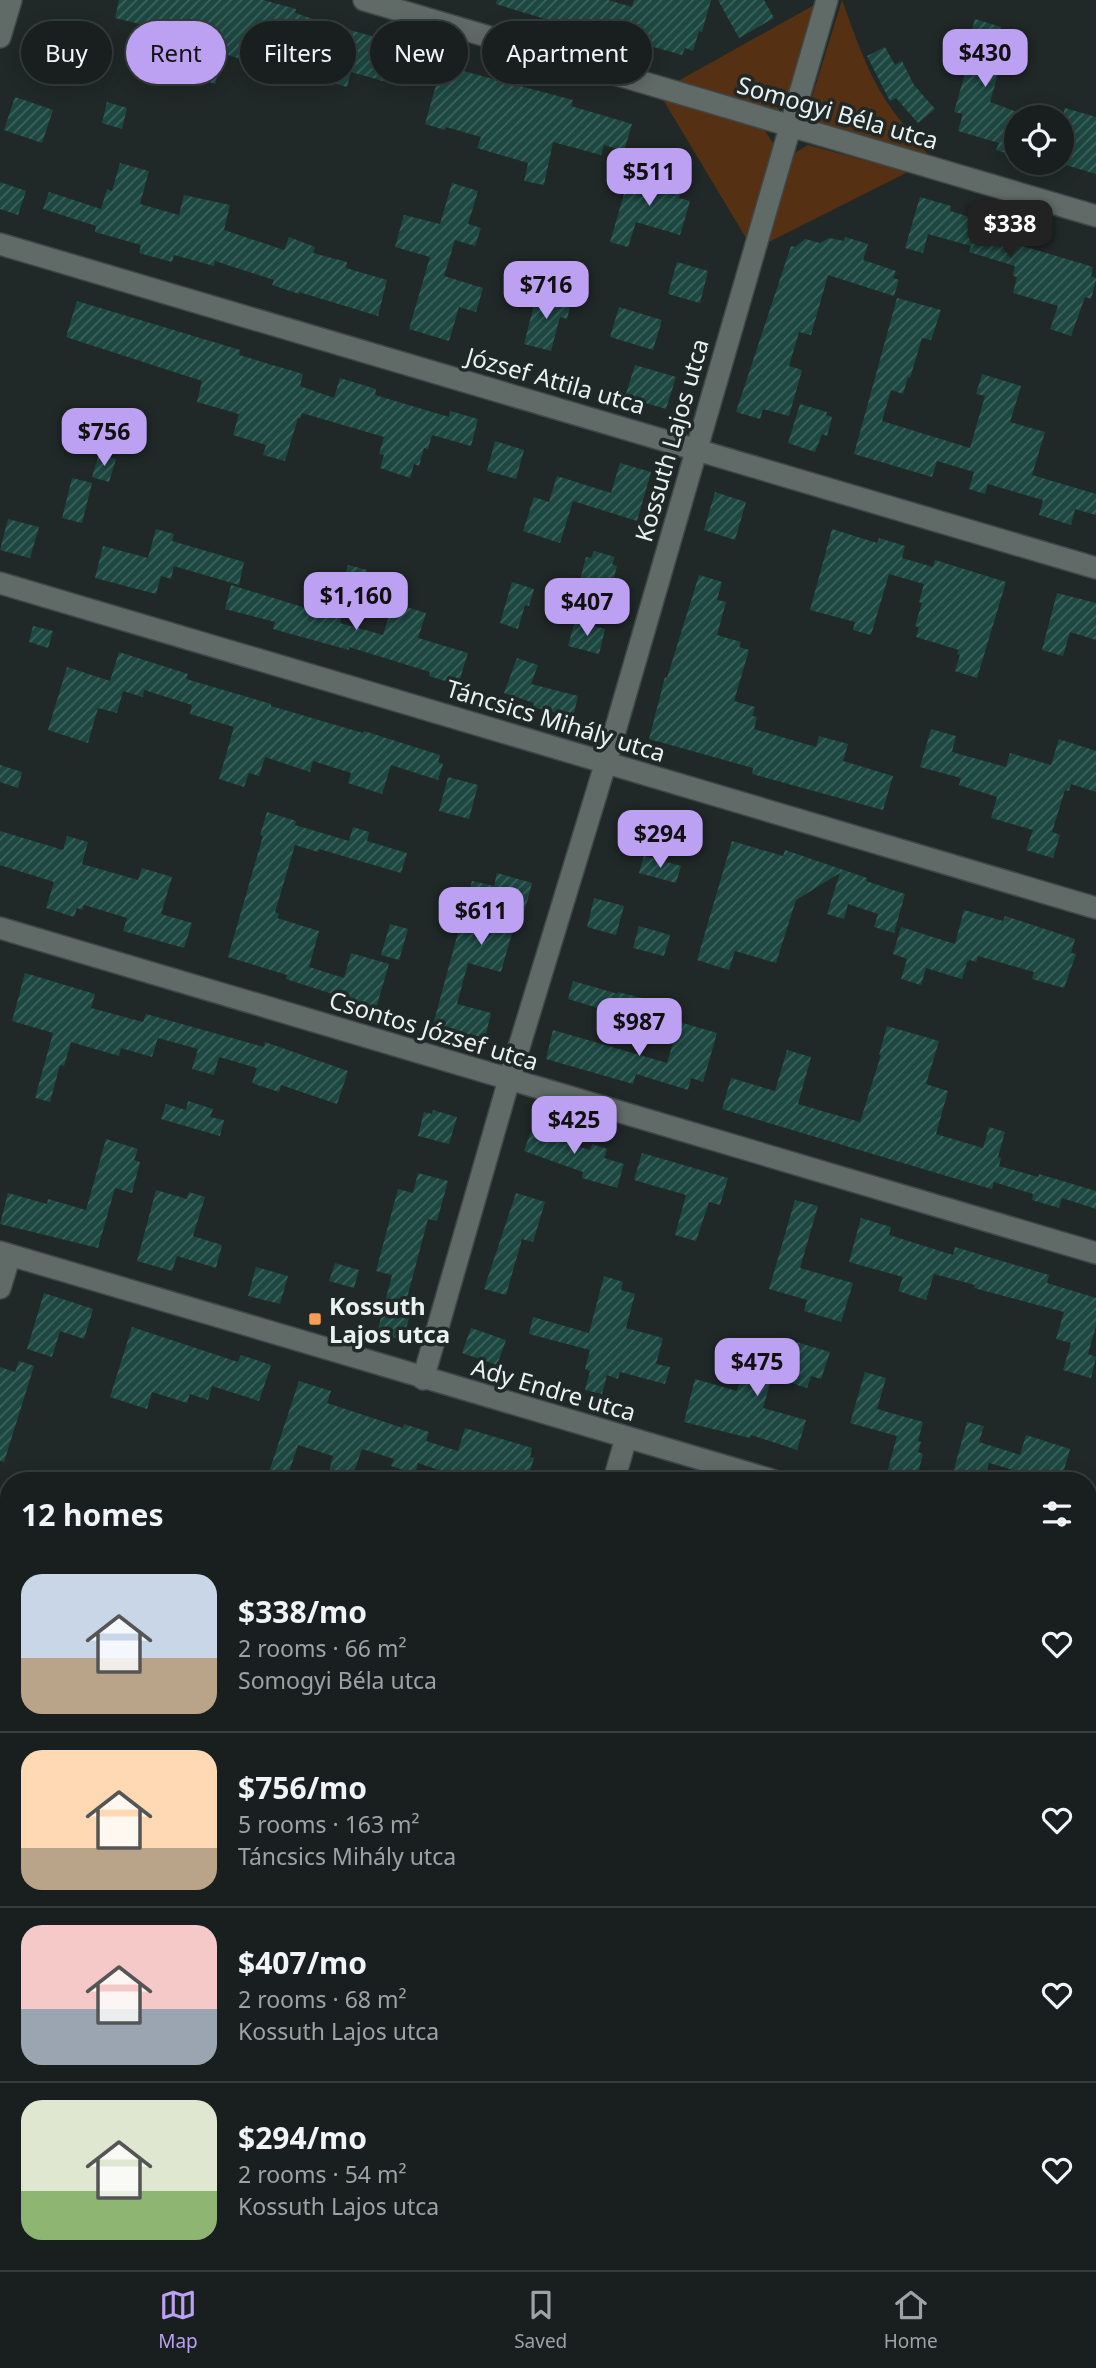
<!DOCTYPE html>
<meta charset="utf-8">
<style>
body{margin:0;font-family:"Noto Sans",sans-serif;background:#212727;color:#f1f3f6;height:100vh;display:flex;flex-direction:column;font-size:26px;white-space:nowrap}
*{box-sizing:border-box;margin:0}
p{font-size:23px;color:#9fa2a4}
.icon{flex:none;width:38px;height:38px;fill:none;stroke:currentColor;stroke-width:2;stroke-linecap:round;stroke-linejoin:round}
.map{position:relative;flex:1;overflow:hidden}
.drawer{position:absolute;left:0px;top:1472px;width:1097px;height:800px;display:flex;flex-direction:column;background:#181f1e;border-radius:28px 28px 0 0;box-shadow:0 4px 18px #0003,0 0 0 2px #363d3c}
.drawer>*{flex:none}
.top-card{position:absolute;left:21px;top:21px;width:700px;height:63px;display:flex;gap:14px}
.tools{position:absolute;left:1004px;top:105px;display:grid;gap:14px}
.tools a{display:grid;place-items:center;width:70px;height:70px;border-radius:50%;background:#181f1e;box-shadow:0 4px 18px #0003,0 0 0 2px #363d3c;font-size:35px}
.price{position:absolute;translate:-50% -60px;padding:0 16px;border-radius:14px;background:#bca0f2;color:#111;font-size:23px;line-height:46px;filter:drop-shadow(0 2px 4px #0008)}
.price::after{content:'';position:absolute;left:50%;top:42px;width:21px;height:16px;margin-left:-10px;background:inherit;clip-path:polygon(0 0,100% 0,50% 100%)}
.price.on{background:#222;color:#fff}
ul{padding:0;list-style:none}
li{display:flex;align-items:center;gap:21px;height:175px;padding:0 21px}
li+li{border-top:2px solid #363d3c}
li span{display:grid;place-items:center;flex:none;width:196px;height:140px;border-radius:21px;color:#555}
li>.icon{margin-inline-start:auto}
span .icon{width:84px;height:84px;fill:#fffc;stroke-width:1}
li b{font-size:30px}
h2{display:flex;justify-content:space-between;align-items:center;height:84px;padding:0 21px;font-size:30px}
.chip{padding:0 24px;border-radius:32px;background:#181f1e;box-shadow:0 4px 18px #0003,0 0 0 2px #363d3c;font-size:24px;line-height:63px}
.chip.on{background:#bca0f2;color:#111}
.dock{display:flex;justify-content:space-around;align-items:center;height:98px;border-top:2px solid #363d3c;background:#181f1e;font-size:19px;color:#9fa2a4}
.dock a{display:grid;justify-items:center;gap:4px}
.dock .on{color:#bca0f2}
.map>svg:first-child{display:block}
</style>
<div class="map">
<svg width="1096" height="2270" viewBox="0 0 1096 2270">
<defs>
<pattern id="building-hatch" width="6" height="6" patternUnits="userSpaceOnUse" patternTransform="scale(1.75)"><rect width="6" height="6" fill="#1d4842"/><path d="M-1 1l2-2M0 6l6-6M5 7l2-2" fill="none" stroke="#3e635e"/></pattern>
</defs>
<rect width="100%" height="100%" fill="#202928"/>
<path fill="#553013" d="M 842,0 C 852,27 861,54 874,80 C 888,108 909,131 928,154 L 812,122 L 807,113 Z
M 816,4 L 786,105 L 773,113 L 678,81 Z
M 662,98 L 764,129 L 774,145 L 746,238 Z
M 808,145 L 908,172 L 767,243 L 795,153 Z"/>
<path fill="url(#building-hatch)" d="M 119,0 L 263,0 L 296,9 L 295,13 L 319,21 L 465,63 L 463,71 L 573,100 L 571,106 L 632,124 L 624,151 L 604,145 L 601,155 L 553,142 L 544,185 L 524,181 L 528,163 L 477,148 L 481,137 L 446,127 L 445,130 L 425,124 L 436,85 L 392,73 L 390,83 L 351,72 L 347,87 L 330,82 L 340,46 L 290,32 L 286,49 L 272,45 L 267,66 L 224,54 L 215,84 L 188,75 L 198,43 L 156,30 L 156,28 L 115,18 Z
M 497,0 L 608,0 L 632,7 L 634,0 L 711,0 L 702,32 L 699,31 L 693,51 L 685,48 L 682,55 L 601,32 L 599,39 L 564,29 L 565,25 L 496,4 Z
M 718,0 L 764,0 L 774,18 L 739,38 Z
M 975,19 L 1001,27 L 998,33 L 1009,36 L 990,102 L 1017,112 L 1017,144 L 1013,155 L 996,150 L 999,143 L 958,131 L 963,114 L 954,112 L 966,70 L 960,69 Z
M 64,25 L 90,35 L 82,57 L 55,47 Z
M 885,47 L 895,65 L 902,61 L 914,85 L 935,109 L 918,123 L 896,98 L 890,101 L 867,56 Z
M 15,97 L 53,110 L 42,143 L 4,130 Z
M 107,102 L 127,108 L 122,129 L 102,123 Z
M 1065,108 L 1096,117 L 1096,174 L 1062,164 L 1062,118 Z
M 120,163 L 149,171 L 140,204 L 179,215 L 184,195 L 230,205 L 224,230 L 284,250 L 289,237 L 315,247 L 313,253 L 347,262 L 346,268 L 387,280 L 378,316 L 299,292 L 299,294 L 272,285 L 274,280 L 215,261 L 214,266 L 174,255 L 172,262 L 139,253 L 141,245 L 95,232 L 96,226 L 43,209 L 49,192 L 101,209 L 107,189 L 112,191 Z
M 631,170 L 654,177 L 653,180 L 682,188 L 679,198 L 690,201 L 680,235 L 636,222 L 628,247 L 610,242 Z
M 0,182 L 26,191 L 18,215 L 0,209 Z
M 452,183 L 478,191 L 468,224 L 481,228 L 475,246 L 455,240 L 444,276 L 483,288 L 476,312 L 459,307 L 449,341 L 409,329 L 430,257 L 395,247 L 404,215 L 440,224 Z
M 920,197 L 951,206 L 950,211 L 1016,231 L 1013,243 L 1093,267 L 1091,276 L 1096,278 L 1096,280 L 1091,299 L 1085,297 L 1071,336 L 1050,329 L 1058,306 L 1013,293 L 1017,277 L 1013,276 L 1015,266 L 969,252 L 971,246 L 928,234 L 923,253 L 905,248 Z
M 845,237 L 868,244 L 863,260 L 896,271 L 893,278 L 899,280 L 894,296 L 828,275 L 811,335 L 799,332 L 789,366 L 802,370 L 789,416 L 763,409 L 760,419 L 736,412 L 791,246 L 795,247 L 805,239 L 820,243 L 829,238 L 844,241 Z
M 677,262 L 708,271 L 700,303 L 668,294 Z
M 537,293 L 571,302 L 567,319 L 560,317 L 551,351 L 524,344 Z
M 897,298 L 941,310 L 931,340 L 922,338 L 910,378 L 908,377 L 903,394 L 891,390 L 882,421 L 970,448 L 985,396 L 976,394 L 982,374 L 1021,386 L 1010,422 L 1045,432 L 1032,475 L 1096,494 L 1096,515 L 1075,509 L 1071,525 L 1039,515 L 1043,500 L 988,484 L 985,494 L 969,489 L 974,472 L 937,461 L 932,477 L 854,454 Z
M 77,301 L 240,350 L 239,355 L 303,374 L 300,386 L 334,398 L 340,378 L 376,389 L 375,395 L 449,417 L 450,411 L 478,419 L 471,446 L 432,435 L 428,449 L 424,448 L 419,466 L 414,464 L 410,478 L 380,468 L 384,455 L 379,454 L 384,437 L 302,413 L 300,419 L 298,418 L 285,461 L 263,455 L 266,445 L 233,435 L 239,414 L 197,402 L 202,381 L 66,337 Z
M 619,307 L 662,320 L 653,350 L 610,337 Z
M 635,365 L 676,377 L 666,409 L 625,397 Z
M 800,404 L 827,412 L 826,415 L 832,417 L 827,436 L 822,434 L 815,452 L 788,443 Z
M 495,441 L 524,450 L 516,479 L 487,471 Z
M 99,454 L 116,459 L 109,482 L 92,477 Z
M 620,463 L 651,472 L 637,521 L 573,501 L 560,543 L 523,531 L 534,497 L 549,502 L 557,476 L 611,493 Z
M 72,478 L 92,483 L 82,523 L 62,518 Z
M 715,492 L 746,502 L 735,540 L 704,530 Z
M 8,519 L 39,527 L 30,558 L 0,550 Z
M 156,529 L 174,534 L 172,541 L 244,562 L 239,585 L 174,566 L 171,579 L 161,576 L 156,594 L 95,578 L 103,546 L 148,558 Z
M 832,529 L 877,543 L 879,538 L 905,546 L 902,558 L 933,567 L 935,560 L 1006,582 L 977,678 L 955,671 L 960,655 L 957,654 L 959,650 L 916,637 L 919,627 L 915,626 L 922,603 L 919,602 L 924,584 L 889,574 L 871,635 L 853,630 L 855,622 L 810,610 Z
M 594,551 L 615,557 L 612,564 L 617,566 L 611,589 L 580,580 L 586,557 L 591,558 Z
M 348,565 L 367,570 L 362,588 L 343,583 Z
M 699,575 L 722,582 L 717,600 L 726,602 L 717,635 L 741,642 L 739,647 L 749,650 L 734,701 L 755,707 L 752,716 L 757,717 L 754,729 L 816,747 L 819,736 L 848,744 L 843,761 L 893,776 L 883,810 L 752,774 L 753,768 L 649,739 L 665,677 L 667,678 Z
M 512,582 L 534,589 L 529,606 L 525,605 L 518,629 L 500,623 Z
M 231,585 L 325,614 L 331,594 L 346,598 L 340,623 L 383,635 L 393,603 L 426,613 L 418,638 L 468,653 L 458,685 L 429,676 L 430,672 L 349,647 L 349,650 L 273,629 L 275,622 L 225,609 Z
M 1057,593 L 1096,603 L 1096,640 L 1070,632 L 1063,656 L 1042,650 Z
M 575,621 L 605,629 L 599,654 L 568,646 Z
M 33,626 L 53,631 L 48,648 L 29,642 Z
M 119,652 L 188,674 L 186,679 L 271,704 L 271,706 L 363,733 L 364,731 L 440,755 L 438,762 L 443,764 L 438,780 L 391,765 L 382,794 L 348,783 L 351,773 L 313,761 L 310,772 L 265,757 L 259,776 L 249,773 L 244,787 L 219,779 L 234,727 L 190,714 L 192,705 L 144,690 L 143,697 L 123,691 L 117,713 L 98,708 L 88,743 L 48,730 L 67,667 L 110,681 Z
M 517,658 L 538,665 L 531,684 L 578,696 L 573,717 L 533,707 L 534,703 L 504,693 Z
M 931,729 L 956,736 L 952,752 L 1006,767 L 1010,753 L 1051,765 L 1059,739 L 1096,751 L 1096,792 L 1071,784 L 1069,791 L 1065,790 L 1052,832 L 1060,835 L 1053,858 L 1026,850 L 1033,830 L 991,818 L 997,797 L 959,785 L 961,778 L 920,767 Z
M 0,765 L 22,772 L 18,788 L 0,782 Z
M 448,777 L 478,785 L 469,819 L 439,811 Z
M 267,812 L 296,821 L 295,825 L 349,841 L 353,827 L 369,832 L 367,841 L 407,853 L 401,873 L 319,849 L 318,852 L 295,845 L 275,912 L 279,914 L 277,918 L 319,931 L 309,967 L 344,978 L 351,953 L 389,964 L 376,1008 L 286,979 L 287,975 L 228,957 L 263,836 L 260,835 Z
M 0,831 L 63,850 L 67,836 L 88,842 L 82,864 L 138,880 L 142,868 L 172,877 L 161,914 L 192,923 L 184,948 L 123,931 L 127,918 L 84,905 L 82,910 L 77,908 L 74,917 L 46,908 L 54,882 L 0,865 Z
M 732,841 L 783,856 L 785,850 L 867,878 L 866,881 L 905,894 L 894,933 L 874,927 L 878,914 L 848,904 L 844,919 L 827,914 L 840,873 L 796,900 L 776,963 L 735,951 L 729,970 L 697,960 Z
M 644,856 L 681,866 L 676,883 L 639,873 Z
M 497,873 L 532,883 L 524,913 L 518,911 L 501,972 L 468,963 L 457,1004 L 491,1013 L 485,1038 L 433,1025 L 472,881 L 494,886 Z
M 594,898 L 624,906 L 616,935 L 587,927 Z
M 964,910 L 1003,921 L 1005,916 L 1075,939 L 1071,953 L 1076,954 L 1064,988 L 1032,979 L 1034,972 L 978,956 L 976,962 L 970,960 L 967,962 L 962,979 L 926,968 L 921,985 L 901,979 L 907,959 L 893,954 L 901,927 L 955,944 Z
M 390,924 L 408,929 L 399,960 L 381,955 Z
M 639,926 L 670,935 L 664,956 L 633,948 Z
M 25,973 L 95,994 L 91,1008 L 143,1022 L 146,1014 L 264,1047 L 265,1042 L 348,1071 L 337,1104 L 281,1085 L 279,1092 L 252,1083 L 257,1068 L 219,1057 L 214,1075 L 192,1069 L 198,1049 L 158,1038 L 152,1057 L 121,1048 L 119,1056 L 71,1042 L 64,1066 L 60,1065 L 50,1102 L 35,1098 L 53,1033 L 12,1021 Z
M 573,981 L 618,994 L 618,992 L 658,1002 L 652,1024 L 568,999 Z
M 679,1022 L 717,1033 L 703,1082 L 691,1078 L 688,1090 L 636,1074 L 633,1084 L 546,1059 L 553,1030 L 667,1063 Z
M 887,1026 L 939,1041 L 926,1084 L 948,1091 L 936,1134 L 983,1148 L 989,1127 L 1005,1132 L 998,1157 L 1001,1158 L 999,1166 L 1038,1177 L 1039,1174 L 1096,1191 L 1096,1209 L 1062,1198 L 1059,1208 L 1032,1200 L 1033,1194 L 994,1182 L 992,1189 L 960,1180 L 722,1109 L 731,1078 L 775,1091 L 787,1050 L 811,1057 L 798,1104 L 860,1122 L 881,1055 L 879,1055 Z
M 188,1101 L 213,1109 L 210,1117 L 224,1120 L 220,1136 L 161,1119 L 166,1104 L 186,1110 Z
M 433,1110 L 457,1117 L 449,1144 L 418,1136 L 424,1112 L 432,1114 Z
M 535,1120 L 559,1128 L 555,1140 L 590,1150 L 592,1144 L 607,1149 L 604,1158 L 624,1164 L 617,1188 L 582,1178 L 583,1172 L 524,1151 Z
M 106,1139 L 138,1149 L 134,1160 L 140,1162 L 132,1193 L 115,1188 L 98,1248 L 0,1224 L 8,1193 L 47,1204 L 48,1199 L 86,1210 Z
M 642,1153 L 728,1178 L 720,1205 L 709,1202 L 696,1241 L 675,1235 L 686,1195 L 634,1180 Z
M 418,1173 L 448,1181 L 437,1221 L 428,1219 L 404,1309 L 411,1311 L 403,1340 L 377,1333 L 392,1275 L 376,1271 L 398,1189 L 413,1193 Z
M 156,1190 L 187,1199 L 189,1192 L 205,1197 L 193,1236 L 222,1245 L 216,1268 L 177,1256 L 172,1271 L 137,1261 Z
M 516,1193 L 545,1202 L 533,1242 L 522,1239 L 506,1295 L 484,1289 Z
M 795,1200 L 818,1206 L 800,1268 L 853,1283 L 841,1322 L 804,1311 L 807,1300 L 769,1289 Z
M 861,1218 L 891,1227 L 889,1235 L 953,1255 L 955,1247 L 1049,1275 L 1047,1283 L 1096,1298 L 1096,1326 L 1088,1354 L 1096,1357 L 1091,1378 L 1063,1370 L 1071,1343 L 1056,1339 L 1064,1312 L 974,1288 L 975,1285 L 934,1274 L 926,1300 L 898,1291 L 903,1277 L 849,1262 Z
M 335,1263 L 359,1270 L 354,1288 L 329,1281 Z
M 256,1267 L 288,1276 L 280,1304 L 248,1296 Z
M 604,1276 L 623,1282 L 621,1290 L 635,1294 L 626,1328 L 663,1338 L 656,1364 L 670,1367 L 665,1384 L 620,1372 L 618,1379 L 607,1375 L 602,1394 L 585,1390 L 590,1371 L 585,1369 L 590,1350 L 529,1334 L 533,1317 L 589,1333 Z
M 44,1293 L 93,1309 L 84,1339 L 60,1331 L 52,1357 L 27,1349 Z
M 132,1327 L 238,1362 L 241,1355 L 271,1365 L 259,1401 L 212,1386 L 208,1400 L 190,1394 L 187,1403 L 152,1392 L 147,1409 L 110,1397 Z
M 471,1328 L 506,1340 L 497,1365 L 462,1353 Z
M 796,1342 L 830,1352 L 821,1379 L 811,1376 L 807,1388 L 772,1377 L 763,1408 L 806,1420 L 797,1450 L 751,1435 L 750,1438 L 684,1422 L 695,1379 L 737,1391 L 748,1352 L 790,1363 Z
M 19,1361 L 34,1366 L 4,1462 L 0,1461 L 0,1367 L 15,1372 Z
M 865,1372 L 886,1378 L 877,1409 L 923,1422 L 918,1441 L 921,1442 L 918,1452 L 923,1454 L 916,1480 L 885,1480 L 897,1436 L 850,1423 Z
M 299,1381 L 331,1391 L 327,1403 L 403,1428 L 404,1424 L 429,1432 L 426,1441 L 458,1451 L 465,1428 L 532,1448 L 530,1457 L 534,1458 L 527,1480 L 448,1480 L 450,1474 L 418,1463 L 415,1474 L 391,1466 L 394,1459 L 362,1449 L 353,1475 L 347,1473 L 344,1480 L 327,1480 L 333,1456 L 298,1445 L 287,1478 L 269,1472 Z
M 967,1422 L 984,1426 L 979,1442 L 1020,1455 L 1026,1435 L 1070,1449 L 1061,1480 L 1039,1480 L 1040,1478 L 989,1463 L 984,1480 L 951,1480 Z"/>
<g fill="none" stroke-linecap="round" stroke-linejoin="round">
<g stroke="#3f4846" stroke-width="24">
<path id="minor" d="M 364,0 L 1096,216
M 0,37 L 11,0
M 0,244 L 1096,568
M 0,583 L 1096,908
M 0,928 L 1096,1253
M 0,1252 L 772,1480
M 0,1288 L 10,1255
M 423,1379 L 509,1080 L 606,762 L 827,0
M 614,1480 L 626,1438
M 1088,1574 L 1096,1576
M 0,1665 L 9,1668
M 1088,1967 L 1096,1969
M 0,2150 L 9,2153
M 1049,2263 L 1071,2270
M 45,2270 L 47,2263
M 379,2270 L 382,2263"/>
</g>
<g stroke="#3f4846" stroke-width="24">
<path id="tertiary" d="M 1088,2229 L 1096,2204
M 1076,2270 L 1078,2263"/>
</g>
<use href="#minor" stroke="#606b68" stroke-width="21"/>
<use href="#tertiary" stroke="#606b68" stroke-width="21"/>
</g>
<rect fill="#fc9d54" stroke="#202928" stroke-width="2.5" x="308" y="1312" width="14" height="14" rx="3.5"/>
<g text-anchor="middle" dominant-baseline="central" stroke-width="7" stroke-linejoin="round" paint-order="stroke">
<g font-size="24" fill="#eaf1ef" stroke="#202928">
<text transform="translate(838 112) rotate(16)">Somogyi Béla utca</text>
<text transform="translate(556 380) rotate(16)">József Attila utca</text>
<text transform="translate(671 440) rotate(-74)">Kossuth Lajos utca</text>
<text transform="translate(556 720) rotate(17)">Táncsics Mihály utca</text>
<text transform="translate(434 1030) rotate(17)">Csontos József utca</text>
<text transform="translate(554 1389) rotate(16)">Ady Endre utca</text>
</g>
<g font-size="24" font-weight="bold" fill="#eaf1ef" stroke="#202928" text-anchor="start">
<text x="329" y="1305">Kossuth<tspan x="329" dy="28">Lajos utca</tspan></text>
</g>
</g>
</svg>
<div class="tools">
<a><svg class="icon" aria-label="locate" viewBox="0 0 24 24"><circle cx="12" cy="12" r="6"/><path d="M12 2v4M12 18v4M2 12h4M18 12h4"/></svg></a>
</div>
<b class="price" style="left:985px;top:89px">$430</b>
<b class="price" style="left:649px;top:208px">$511</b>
<b class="price on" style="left:1010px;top:260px">$338</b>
<b class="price" style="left:546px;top:321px">$716</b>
<b class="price" style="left:104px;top:468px">$756</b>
<b class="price" style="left:356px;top:632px">$1,160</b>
<b class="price" style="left:587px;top:638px">$407</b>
<b class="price" style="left:660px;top:870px">$294</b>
<b class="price" style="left:481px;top:947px">$611</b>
<b class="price" style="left:639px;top:1058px">$987</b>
<b class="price" style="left:574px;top:1156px">$425</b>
<b class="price" style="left:757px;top:1398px">$475</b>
<div class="top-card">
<a class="chip">Buy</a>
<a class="chip on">Rent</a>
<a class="chip">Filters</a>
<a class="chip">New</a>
<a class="chip">Apartment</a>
</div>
<section class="drawer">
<h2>12 homes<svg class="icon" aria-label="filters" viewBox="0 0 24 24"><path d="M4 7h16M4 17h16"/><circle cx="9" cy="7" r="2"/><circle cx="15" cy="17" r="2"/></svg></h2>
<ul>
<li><span style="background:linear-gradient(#c9d6e8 60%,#b9a48a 0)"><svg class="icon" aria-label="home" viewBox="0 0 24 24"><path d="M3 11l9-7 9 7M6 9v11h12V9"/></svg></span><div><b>$338/mo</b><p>2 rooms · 66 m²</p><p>Somogyi Béla utca</p></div><svg class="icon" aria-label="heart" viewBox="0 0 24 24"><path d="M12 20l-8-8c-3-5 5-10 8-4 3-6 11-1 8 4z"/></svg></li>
<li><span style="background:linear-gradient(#ffd9b3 70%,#b9a48a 0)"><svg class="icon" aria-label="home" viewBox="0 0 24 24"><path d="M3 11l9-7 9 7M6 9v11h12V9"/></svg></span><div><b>$756/mo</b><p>5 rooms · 163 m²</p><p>Táncsics Mihály utca</p></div><svg class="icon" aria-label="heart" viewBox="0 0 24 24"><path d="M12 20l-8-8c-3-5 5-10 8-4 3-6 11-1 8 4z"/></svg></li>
<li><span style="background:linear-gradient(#f6c9c9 60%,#9aa5b1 0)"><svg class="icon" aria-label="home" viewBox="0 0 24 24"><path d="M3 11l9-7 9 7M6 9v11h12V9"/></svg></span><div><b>$407/mo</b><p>2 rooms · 68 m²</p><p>Kossuth Lajos utca</p></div><svg class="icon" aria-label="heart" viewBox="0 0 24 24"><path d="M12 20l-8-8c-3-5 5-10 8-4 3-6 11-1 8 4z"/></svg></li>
<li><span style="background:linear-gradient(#dfe7d0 65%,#8fb573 0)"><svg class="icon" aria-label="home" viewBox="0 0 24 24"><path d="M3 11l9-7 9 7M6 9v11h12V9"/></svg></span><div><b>$294/mo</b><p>2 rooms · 54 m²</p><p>Kossuth Lajos utca</p></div><svg class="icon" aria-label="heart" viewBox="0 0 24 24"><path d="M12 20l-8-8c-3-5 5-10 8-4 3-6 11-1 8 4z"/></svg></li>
</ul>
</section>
</div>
<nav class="dock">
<a class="on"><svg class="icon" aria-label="map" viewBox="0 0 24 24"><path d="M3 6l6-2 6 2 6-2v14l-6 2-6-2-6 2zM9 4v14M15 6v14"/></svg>Map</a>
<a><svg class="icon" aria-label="saved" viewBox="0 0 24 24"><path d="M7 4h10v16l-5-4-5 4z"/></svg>Saved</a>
<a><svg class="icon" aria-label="home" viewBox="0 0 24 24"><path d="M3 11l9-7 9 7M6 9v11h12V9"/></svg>Home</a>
</nav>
